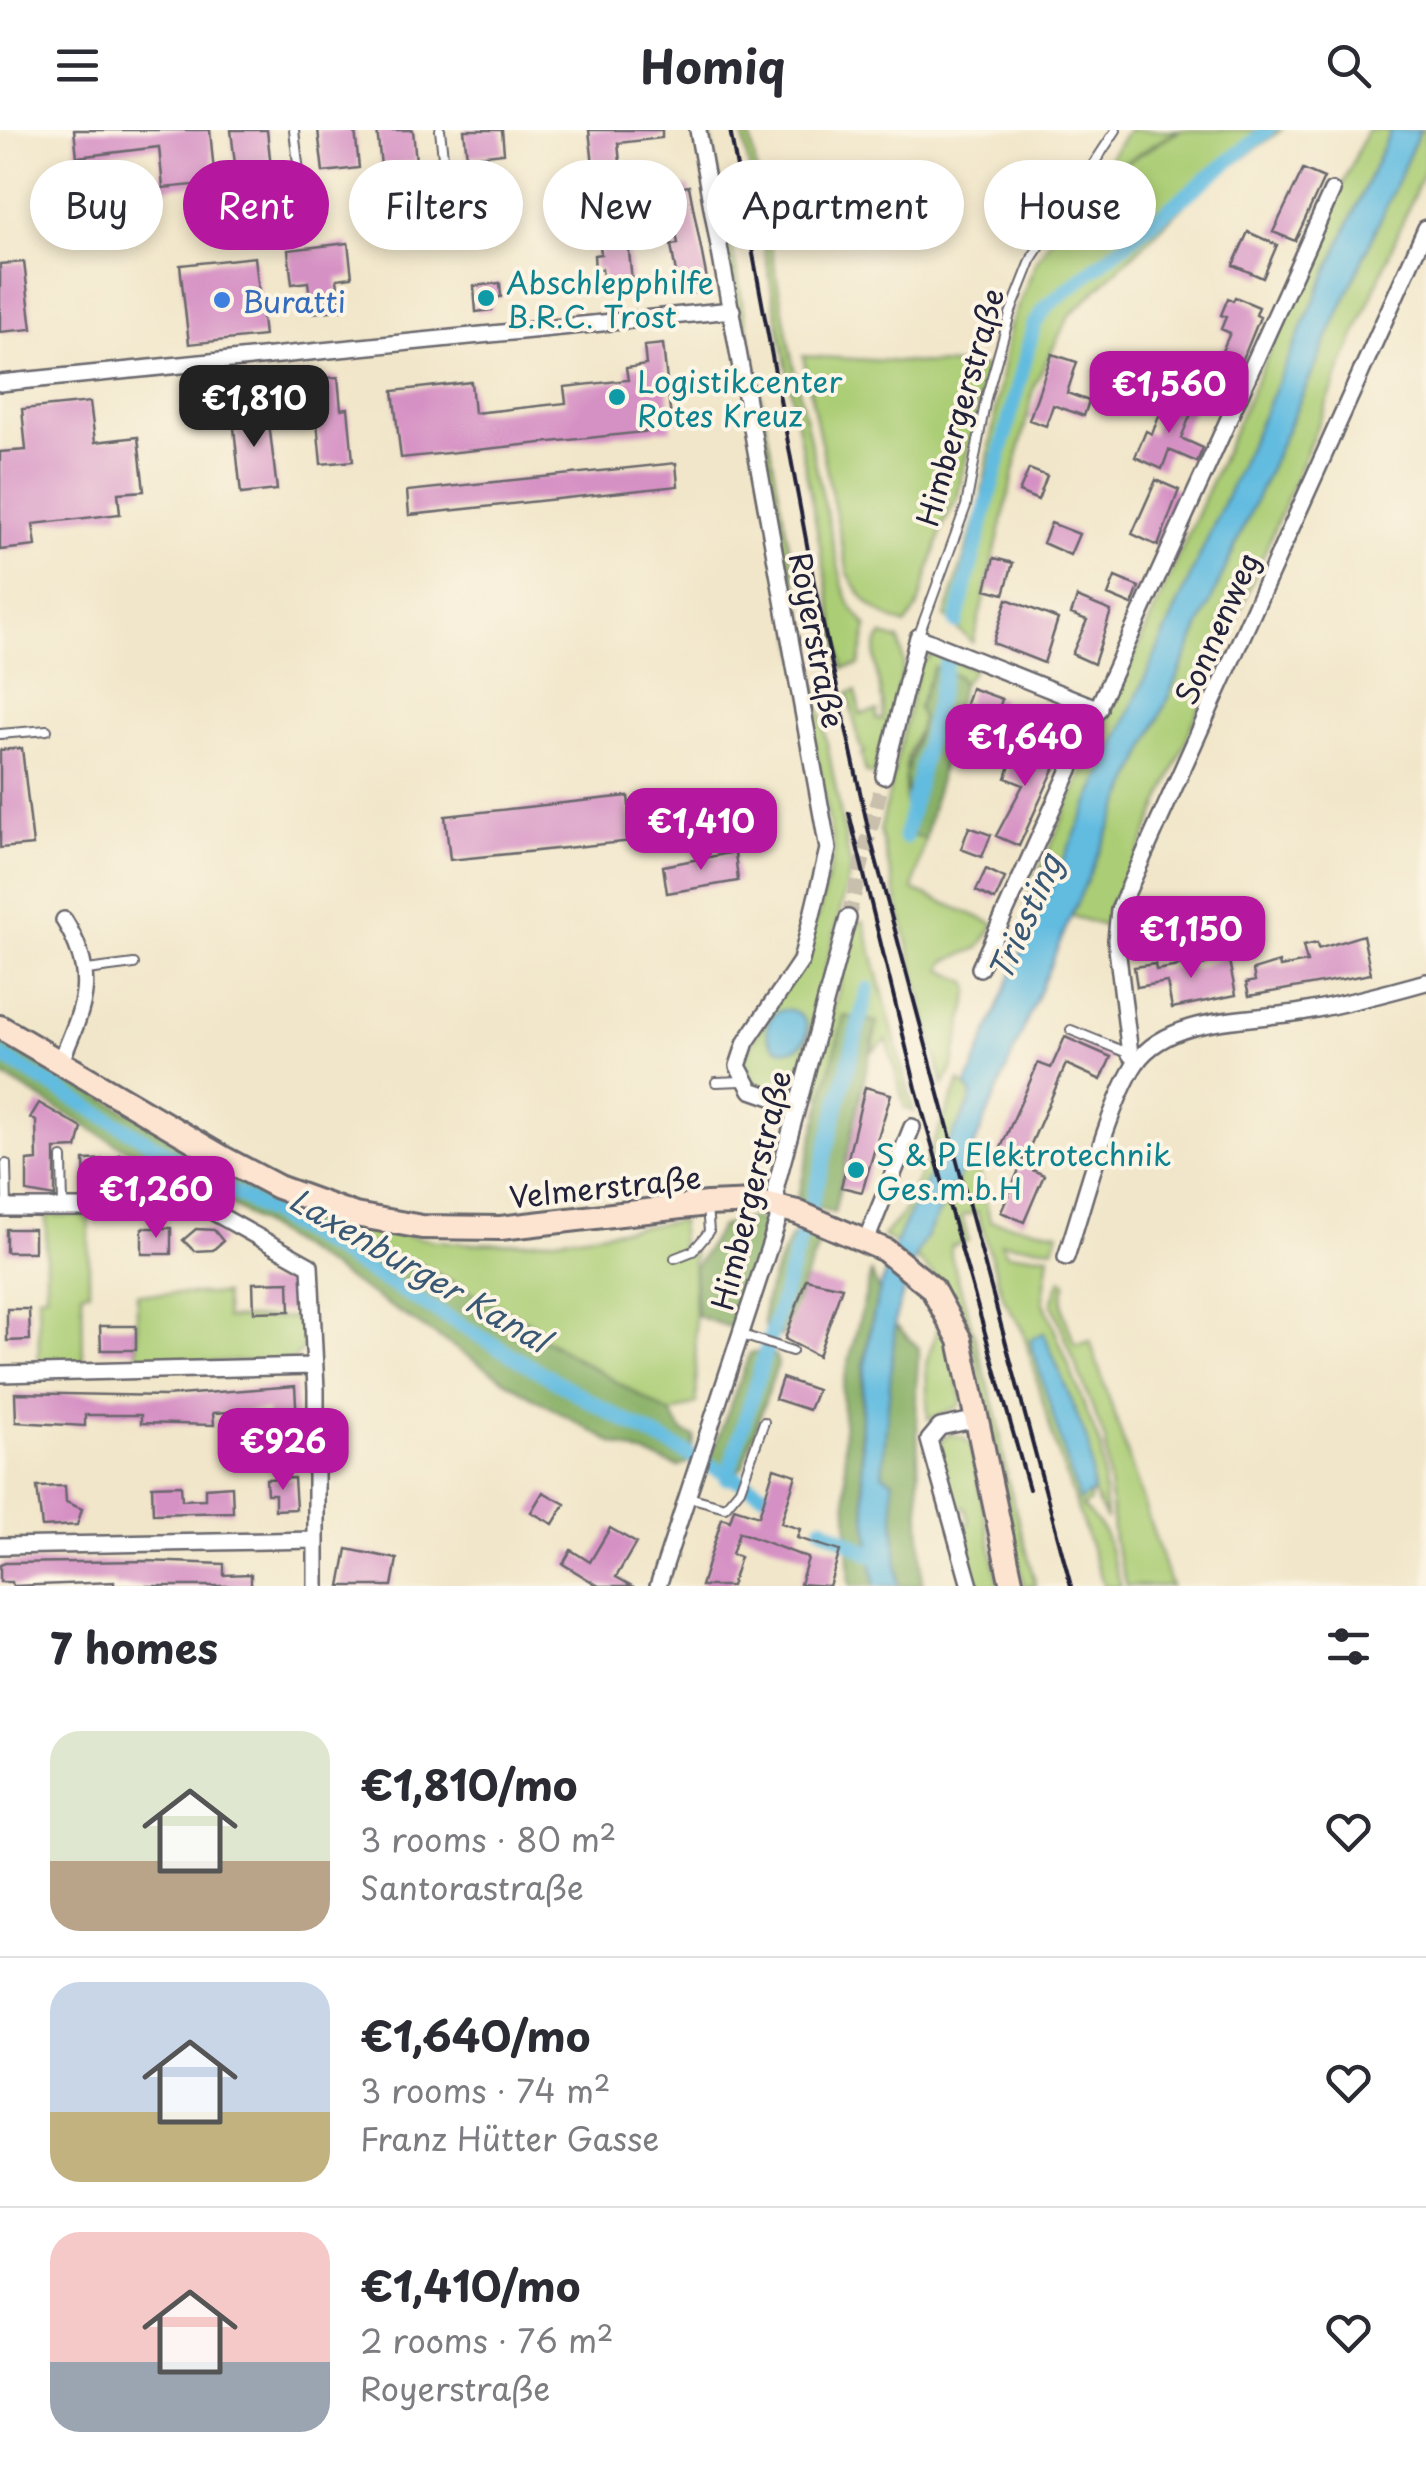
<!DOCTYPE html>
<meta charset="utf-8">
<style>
body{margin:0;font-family:"Playpen Sans",sans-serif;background:#f7f7f7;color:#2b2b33;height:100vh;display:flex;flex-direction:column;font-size:38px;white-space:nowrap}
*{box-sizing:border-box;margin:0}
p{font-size:32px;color:#7c7c81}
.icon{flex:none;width:55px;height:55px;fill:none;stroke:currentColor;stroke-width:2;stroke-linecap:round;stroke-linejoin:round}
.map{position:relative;height:1456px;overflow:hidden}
.side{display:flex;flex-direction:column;background:#fff;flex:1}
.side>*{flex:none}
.hud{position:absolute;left:30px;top:30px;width:1368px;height:90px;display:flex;gap:20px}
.price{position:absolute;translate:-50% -85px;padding:0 22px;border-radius:20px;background:#b5179e;color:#fff;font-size:32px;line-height:65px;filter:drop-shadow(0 2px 5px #0008)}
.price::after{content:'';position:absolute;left:50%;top:60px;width:30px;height:22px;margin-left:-15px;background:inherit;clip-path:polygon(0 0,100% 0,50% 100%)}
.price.current{background:#222;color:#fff}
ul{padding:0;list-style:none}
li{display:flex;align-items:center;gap:30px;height:250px;padding:0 50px}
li+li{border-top:2px solid #e1e1e2}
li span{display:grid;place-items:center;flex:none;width:280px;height:200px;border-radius:30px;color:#555}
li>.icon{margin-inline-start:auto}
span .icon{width:120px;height:120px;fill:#fffc;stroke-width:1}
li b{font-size:42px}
h2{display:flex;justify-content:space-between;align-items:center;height:120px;padding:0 50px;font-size:42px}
.tag{padding:0 35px;border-radius:45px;background:#fff;box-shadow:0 5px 15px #0003;font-size:35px;line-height:90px}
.tag.current{background:#b5179e;color:#fff}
header{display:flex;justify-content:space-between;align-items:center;height:130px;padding:0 50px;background:#fff;font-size:45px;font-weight:700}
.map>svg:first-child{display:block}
</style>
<header><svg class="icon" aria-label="menu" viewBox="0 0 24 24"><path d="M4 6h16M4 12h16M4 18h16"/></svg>Homiq<svg class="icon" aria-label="search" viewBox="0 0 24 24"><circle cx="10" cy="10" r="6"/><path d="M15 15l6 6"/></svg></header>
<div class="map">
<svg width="1426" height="1456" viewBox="0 0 1426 1456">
<rect width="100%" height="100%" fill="#fcf5e5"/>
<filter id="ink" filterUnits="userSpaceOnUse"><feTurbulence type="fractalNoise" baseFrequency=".01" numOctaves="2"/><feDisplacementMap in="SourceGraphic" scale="20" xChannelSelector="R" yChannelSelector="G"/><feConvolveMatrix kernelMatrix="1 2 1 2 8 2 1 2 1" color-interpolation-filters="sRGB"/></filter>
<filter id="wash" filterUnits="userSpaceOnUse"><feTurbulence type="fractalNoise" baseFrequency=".0048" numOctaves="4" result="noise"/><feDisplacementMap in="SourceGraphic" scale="40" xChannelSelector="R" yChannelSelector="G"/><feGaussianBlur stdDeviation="2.25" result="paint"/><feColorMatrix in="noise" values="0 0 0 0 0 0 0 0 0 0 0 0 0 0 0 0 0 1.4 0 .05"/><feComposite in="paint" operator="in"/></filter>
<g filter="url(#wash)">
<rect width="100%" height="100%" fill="#f1e6c9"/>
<path fill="#abcd75" stroke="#667858" stroke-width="2.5" d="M 702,0 L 709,0 L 851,738 L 800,942 L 793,957 L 781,963 C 759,959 750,952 744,930 L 818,786 L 834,721 Z
M 742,0 L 749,0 L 792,230 L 843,456 L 850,475 L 867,497 L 859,535 L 843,538 Z
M 1128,0 L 1177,0 L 1109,43 L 1181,0 L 1281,0 L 1200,60 L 1069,186 L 1035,254 L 973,513 L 945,487 L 980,377 L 1010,196 L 1037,130 L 1099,35 L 1103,38 Z
M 1367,0 L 1391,0 L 1043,778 L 1025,773 Z
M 1420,0 L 1426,0 L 1426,36 L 1108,797 L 1071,786 Z
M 803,226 L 986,237 L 957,369 L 944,393 L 917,479 L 905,495 C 875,483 863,472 848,443 Z
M 883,505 L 899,510 L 904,535 L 874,645 L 866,643 L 861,623 L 865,622 L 860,616 L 848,563 L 856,561 L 860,584 L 877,581 L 876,589 L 882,590 C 888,565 863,524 883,505 Z
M 935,522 L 974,539 L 962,554 L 958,546 C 934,575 905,609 905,648 C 905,667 907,683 905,703 L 925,709 L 913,760 L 995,794 L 979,818 L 946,831 L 942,840 L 967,852 L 970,859 L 952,940 L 943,955 L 880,701 L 919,535 Z
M 856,791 L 864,792 L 914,982 L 905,978 L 887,910 L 873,921 L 877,892 L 844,887 L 823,966 L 812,964 Z
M 960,951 L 972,964 L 969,975 L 896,1114 L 883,1106 L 903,1083 Z
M 970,1026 L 980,1044 L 990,1091 L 1059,1102 L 1053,1118 L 1001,1113 L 1007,1124 L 1049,1125 L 1043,1170 L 1101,1318 L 1106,1390 L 1093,1363 L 1089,1364 L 1090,1372 L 1082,1376 L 1104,1401 L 1121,1456 L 1104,1456 L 1053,1308 L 1023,1201 L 1004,1169 L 977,1082 L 962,1086 L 968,1111 L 951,1116 L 951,1125 L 997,1286 L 1007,1348 L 1036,1456 L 1024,1456 L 975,1224 L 938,1150 L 915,1127 Z
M 293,1076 C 344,1092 396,1107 450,1112 C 525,1119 605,1101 680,1091 L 681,1119 L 693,1120 L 697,1273 L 671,1284 L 418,1134 L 382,1127 Z
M 46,1085 L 89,1086 L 89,1161 L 82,1162 L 83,1234 L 39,1236 L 38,1165 L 46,1164 Z
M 1061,1149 L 1066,1152 C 1057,1176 1067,1193 1076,1215 L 1090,1211 L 1171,1456 L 1127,1456 L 1114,1412 L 1105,1310 L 1052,1173 Z
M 137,1164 L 224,1164 L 226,1188 L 304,1187 L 305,1216 L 294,1230 L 137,1234 Z
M 939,1194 L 948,1198 L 962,1271 L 958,1278 L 928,1289 L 926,1234 Z
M 950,1304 L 964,1308 L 971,1317 L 999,1456 L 978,1456 L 962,1397 L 970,1393 L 965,1377 L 957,1380 L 940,1322 L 941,1311 Z"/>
<path fill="#88b066" stroke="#556950" stroke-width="2.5" d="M 934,537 L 958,546 L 962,554 L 925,709 L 905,703 L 909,672 L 905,647 L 922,589 L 918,578 Z
M 844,886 L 877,892 L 834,1083 L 797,1070 Z
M 0,909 L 382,1126 L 418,1134 L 532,1194 L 543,1209 L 671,1284 L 683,1302 L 695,1307 L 689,1332 L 679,1337 L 613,1313 L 527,1264 L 213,1063 L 113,1012 L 0,944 Z
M 753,1088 L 764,1092 L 766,1113 L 735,1199 L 697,1186 L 694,1139 L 721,1096 Z
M 809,1099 L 822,1107 L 782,1206 L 768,1204 C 753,1182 780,1129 791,1107 Z
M 871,1143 L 880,1162 C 849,1258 861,1357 875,1456 L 850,1456 L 842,1259 Z
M 894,1194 L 919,1218 L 916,1260 L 922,1456 L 898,1456 L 892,1350 L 882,1344 Z
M 764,1221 L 775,1225 L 778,1233 L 742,1338 L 733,1344 L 720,1340 L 711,1326 L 750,1223 Z"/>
<path fill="#62bce0" stroke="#426f8e" stroke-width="2.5" d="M 1391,0 L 1420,0 L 1071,786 L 970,1026 L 915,1127 L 896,1185 L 882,1344 L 892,1350 L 898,1456 L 875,1456 C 858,1337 850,1224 897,1110 C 916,1064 946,1020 969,975 L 972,964 L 966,957 L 1007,855 Z
M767 900a20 20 0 1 1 40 0a20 20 0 1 1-40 0Z
M 1044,1203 L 1089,1315 L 1093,1361 L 1079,1371 L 1030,1210 Z"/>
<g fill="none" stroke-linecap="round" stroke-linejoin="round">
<path stroke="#62bce0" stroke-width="15" d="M 956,492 L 1034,195 L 1047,176 L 1268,0
M 905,707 L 947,529
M 0,925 L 614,1285 L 763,1363
M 727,1348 L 819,1048 L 868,859
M 822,1397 L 884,1432"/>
</g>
<g id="blocks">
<path fill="#d691c4" d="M 74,0 L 210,0 L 215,53 L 163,58 L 159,17 L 77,27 Z
M 231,0 L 267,0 L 272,47 L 237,51 Z
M 318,0 L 355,0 L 359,38 L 323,42 Z
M 377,0 L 413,0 L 416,32 L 381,36 Z
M 464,0 L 502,0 L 504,23 L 467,27 Z
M 589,0 L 662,0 L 662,8 L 618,13 L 632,151 L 604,154 L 602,139 L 595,140 L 594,125 L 601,124 L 596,81 L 585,82 L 580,37 L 593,35 Z
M 1303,39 L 1324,48 L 1295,111 L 1273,102 Z
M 689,56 L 709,160 L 680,166 L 671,115 L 678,114 L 668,60 Z
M 1248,102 L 1277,115 L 1263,148 L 1233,135 Z
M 348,113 L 352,147 L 337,149 L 341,180 L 312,183 L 308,152 L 292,154 L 288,120 Z
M 255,127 L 264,206 L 189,214 L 180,135 Z
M 24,132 L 32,199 L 0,202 L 0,134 Z
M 500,153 L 501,167 L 491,168 L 492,180 L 476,182 L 474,156 Z
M 1235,167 L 1259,177 L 1256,185 L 1260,187 L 1238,241 L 1232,239 L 1216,275 L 1193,265 L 1202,244 L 1210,248 L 1230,203 L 1221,199 L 1226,187 L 1221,185 L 1228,168 L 1233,171 Z
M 663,214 L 672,299 L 401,328 L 393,261 L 471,252 L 474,283 L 566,273 L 564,257 L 628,250 L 626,238 L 646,235 L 644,216 Z
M 1052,224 L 1077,232 L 1067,263 L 1089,271 L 1084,286 L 1053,275 L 1046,296 L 1029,290 Z
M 338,247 L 341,279 L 348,278 L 353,331 L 321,334 L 316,281 L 309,282 L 306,250 Z
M 1166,268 L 1193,279 L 1181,308 L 1203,318 L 1197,332 L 1169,320 L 1162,339 L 1135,327 L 1146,301 L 1152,304 Z
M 90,272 L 95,312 L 138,307 L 144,361 L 118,363 L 120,384 L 33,394 L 36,416 L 0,420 L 0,322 L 26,320 L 22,279 Z
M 267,276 L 277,360 L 241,364 L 232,279 Z
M 676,333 L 678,356 L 409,385 L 407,361 Z
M 1029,339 L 1047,346 L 1038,370 L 1019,362 Z
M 1156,350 L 1179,360 L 1158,416 L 1132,404 Z
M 1051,393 L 1079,404 L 1070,425 L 1043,413 Z
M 994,428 L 1013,433 L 1004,464 L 986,459 Z
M 1115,447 L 1139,457 L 1132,475 L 1108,465 Z
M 1077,467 L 1111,481 L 1094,534 L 1072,524 L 1087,490 L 1071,484 Z
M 1007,469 L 1058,489 L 1044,533 L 993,513 Z
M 971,558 L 1002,569 L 997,585 L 966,574 Z
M 1048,587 L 1075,600 L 1068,616 L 1040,604 Z
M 1020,604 L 1039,612 L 1033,625 L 1056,635 L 1019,716 L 996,706 L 1023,655 L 1006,648 Z
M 22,618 L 33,715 L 0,718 L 0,620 Z
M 628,666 L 633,711 L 450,730 L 445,686 Z
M 969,697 L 991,705 L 982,727 L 961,719 Z
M 735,722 L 738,751 L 667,763 L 663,736 Z
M 986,739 L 1005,748 L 995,770 L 976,761 Z
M 1363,805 L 1371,844 L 1249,866 L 1246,853 L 1255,851 L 1253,840 L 1279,832 L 1280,837 L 1307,832 L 1303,816 L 1317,813 L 1318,819 Z
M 1228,826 L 1236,865 L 1172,878 L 1167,852 L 1137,857 L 1134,837 L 1155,834 L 1156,840 L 1190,834 L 1191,839 Z
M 1065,907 L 1111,927 L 1101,950 L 1066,934 L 1024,1030 L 1000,1020 L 1038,933 L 1051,938 Z
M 865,957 L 891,964 L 862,1062 L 841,1057 Z
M 39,973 L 82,998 L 77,1018 L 55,1019 L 55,1067 L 27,1062 L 27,1031 L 37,1030 L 36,991 L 30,988 Z
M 113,1029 L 114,1067 L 101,1067 L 101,1061 L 85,1061 L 84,1030 Z
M 1021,1035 L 1044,1045 L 1024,1092 L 1001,1082 Z
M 142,1098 L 171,1098 L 171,1124 L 142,1124 Z
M 6,1099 L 34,1099 L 34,1122 L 6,1122 Z
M 196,1099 L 214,1100 L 223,1111 L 213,1120 L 194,1121 L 183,1110 Z
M 806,1149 L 842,1157 L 818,1226 L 785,1209 Z
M 289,1152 L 290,1181 L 254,1182 L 253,1153 Z
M 7,1179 L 29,1179 L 30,1210 L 7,1211 Z
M 100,1196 L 136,1196 L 136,1220 L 101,1220 Z
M 782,1248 L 817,1260 L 809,1280 L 775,1269 Z
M 295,1256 L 297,1291 L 268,1292 L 267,1280 L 213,1283 L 214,1295 L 141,1293 L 141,1285 L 85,1285 L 85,1296 L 16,1292 L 15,1263 L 165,1266 Z
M 774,1338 L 796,1345 L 781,1393 L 800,1399 L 797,1408 L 840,1421 L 829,1456 L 800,1454 L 808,1428 L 739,1402 L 732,1424 L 740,1427 L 731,1456 L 701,1456 L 722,1388 L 730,1391 L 734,1378 L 759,1386 Z
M 294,1348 L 296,1379 L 275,1380 L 275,1364 L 267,1364 L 266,1349 Z
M 181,1355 L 182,1370 L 205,1369 L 205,1358 L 232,1356 L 233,1382 L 153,1384 L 152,1356 Z
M 65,1356 L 66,1372 L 82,1379 L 77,1395 L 42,1397 L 37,1357 Z
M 543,1362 L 565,1374 L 553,1394 L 531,1382 Z
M 610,1398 L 636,1413 L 616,1447 L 632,1456 L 599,1456 L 563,1434 L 571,1420 L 590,1432 Z
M 347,1419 L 397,1429 L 392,1456 L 340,1456 Z
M 146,1431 L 224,1434 L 224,1445 L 251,1444 L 251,1456 L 114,1456 L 114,1452 L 13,1456 L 12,1452 L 0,1452 L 0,1435 L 5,1433 Z"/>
</g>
</g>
<g filter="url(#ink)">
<use href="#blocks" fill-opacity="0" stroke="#6a676d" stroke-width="2.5"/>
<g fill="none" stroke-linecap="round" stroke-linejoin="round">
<path stroke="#c8bfad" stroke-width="15" stroke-dasharray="15 8" stroke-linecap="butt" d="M 848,788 L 884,646"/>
<g stroke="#6a676d" stroke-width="12">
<path id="lane" d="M 294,0 L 299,42
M 440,0 L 443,27
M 918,507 L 966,376 L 986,268 L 1010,184 L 1033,126 L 1116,0
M 0,604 L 47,600
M 87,840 L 134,834
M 1071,900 L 1130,924
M 716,952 L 742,951
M 62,1028 L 63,1078
M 121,1029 L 122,1078
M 6,1034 L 7,1078
M 675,1128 L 693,1121 L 709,1102 L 707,1076
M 742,1205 L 792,1221
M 685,1366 L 725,1377 L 740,1359 L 764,1292"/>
</g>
<g stroke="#6a676d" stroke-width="20">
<path id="street" d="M 698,0 L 828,719 L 801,831 L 746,912 L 738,936 L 751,960 L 797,976
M 0,253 L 732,180
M 884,646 L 918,507 L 1099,579
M 980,838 L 1332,61
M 1137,932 L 1130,924 L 1116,810 L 1119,780 L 1426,98
M 60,933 C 84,876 99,847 64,790
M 0,1078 L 206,1078 L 310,1136 L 316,1260 L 316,1456
M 866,1111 L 912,997
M 1066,1127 C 1083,1077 1109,973 1136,933 C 1170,884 1256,891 1307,881 C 1348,873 1387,863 1426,852
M 0,1244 L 314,1236
M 0,1416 L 316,1410
M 658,1456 L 778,1090 L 776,1056 L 848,788
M 970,1456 L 929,1310 L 940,1297 L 978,1289"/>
</g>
<g stroke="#6a676d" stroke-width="28">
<path id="secondary" d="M 0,897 L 225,1029 L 278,1057 L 355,1085 L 422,1097 L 500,1098 L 707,1074 L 756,1072 L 797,1082 L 885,1120 L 932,1158 L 960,1210 L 1012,1456"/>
</g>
<use href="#lane" stroke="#fff" stroke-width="8"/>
<use href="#street" stroke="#fff" stroke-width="15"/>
<use href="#secondary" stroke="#fde4d1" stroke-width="22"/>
<path stroke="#22223b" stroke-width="4" d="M 730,0 L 815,458 L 870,707 L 1071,1456
M 849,683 L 916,958 L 1029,1359"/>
</g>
</g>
<g fill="#0f9aa8" stroke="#fcf5e5" stroke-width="4">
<circle cx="486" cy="168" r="10"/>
<circle cx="617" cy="267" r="10"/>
<circle cx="856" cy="1040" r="10"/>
</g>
<circle fill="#3f7fe0" stroke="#fcf5e5" stroke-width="4" cx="222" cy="170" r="10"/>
<g text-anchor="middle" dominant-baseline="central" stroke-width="8" stroke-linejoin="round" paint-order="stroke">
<g font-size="30" fill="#0d838f" stroke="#fcf5e5" text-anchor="start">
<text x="506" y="151">Abschlepphilfe<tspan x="506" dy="34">B.R.C. Trost</tspan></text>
<text x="637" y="250">Logistikcenter<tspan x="637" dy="34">Rotes Kreuz</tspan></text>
<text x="876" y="1023">S &amp; P Elektrotechnik<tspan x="876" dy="34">Ges.m.b.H</tspan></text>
</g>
<g font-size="30" fill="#366cbe" stroke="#fcf5e5" text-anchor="start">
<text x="242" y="170">Buratti</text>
</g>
<g font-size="30" fill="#22223b" stroke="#fcf5e5">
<text transform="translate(959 277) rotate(-74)">Himbergerstraße</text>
<text transform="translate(1216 498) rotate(-66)">Sonnenweg</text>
<text transform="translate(818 510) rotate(79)">Royerstraße</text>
<text transform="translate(605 1056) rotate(-6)">Velmerstraße</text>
<text transform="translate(750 1060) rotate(-76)">Himbergerstraße</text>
</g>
<g font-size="32" font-style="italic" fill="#385875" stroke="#fcf5e5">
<text transform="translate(1024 787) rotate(-66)">Triesting</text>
<text transform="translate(420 1139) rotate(30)">Laxenburger Kanal</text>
</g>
</g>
</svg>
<b class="price" style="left:1169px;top:306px">€1,560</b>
<b class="price current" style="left:254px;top:320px">€1,810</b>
<b class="price" style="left:1025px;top:659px">€1,640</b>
<b class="price" style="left:701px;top:743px">€1,410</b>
<b class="price" style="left:1191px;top:851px">€1,150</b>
<b class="price" style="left:156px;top:1111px">€1,260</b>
<b class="price" style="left:283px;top:1363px">€926</b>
<div class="hud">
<a class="tag">Buy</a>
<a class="tag current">Rent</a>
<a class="tag">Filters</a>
<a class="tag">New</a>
<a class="tag">Apartment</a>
<a class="tag">House</a>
</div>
</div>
<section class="side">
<h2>7 homes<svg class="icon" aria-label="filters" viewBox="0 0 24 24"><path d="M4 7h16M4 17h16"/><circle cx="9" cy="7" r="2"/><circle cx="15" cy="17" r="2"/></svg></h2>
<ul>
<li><span style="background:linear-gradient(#dfe7d0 65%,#b9a48a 0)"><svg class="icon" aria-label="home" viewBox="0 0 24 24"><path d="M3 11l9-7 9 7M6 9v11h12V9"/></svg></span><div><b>€1,810/mo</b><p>3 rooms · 80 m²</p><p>Santorastraße</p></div><svg class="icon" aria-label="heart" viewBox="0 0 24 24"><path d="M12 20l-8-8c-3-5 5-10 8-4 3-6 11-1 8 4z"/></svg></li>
<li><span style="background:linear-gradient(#c9d6e8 65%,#c2b280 0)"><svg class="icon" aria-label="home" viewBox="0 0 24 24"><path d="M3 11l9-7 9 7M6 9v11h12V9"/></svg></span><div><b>€1,640/mo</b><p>3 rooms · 74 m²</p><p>Franz Hütter Gasse</p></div><svg class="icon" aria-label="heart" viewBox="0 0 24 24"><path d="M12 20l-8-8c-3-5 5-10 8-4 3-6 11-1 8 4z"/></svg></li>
<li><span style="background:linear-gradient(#f6c9c9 65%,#9aa5b1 0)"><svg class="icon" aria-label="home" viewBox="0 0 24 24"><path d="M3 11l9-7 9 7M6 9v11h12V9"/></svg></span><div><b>€1,410/mo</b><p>2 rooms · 76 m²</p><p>Royerstraße</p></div><svg class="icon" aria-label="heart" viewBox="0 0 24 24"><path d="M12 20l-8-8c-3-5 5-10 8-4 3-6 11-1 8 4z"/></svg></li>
</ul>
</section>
